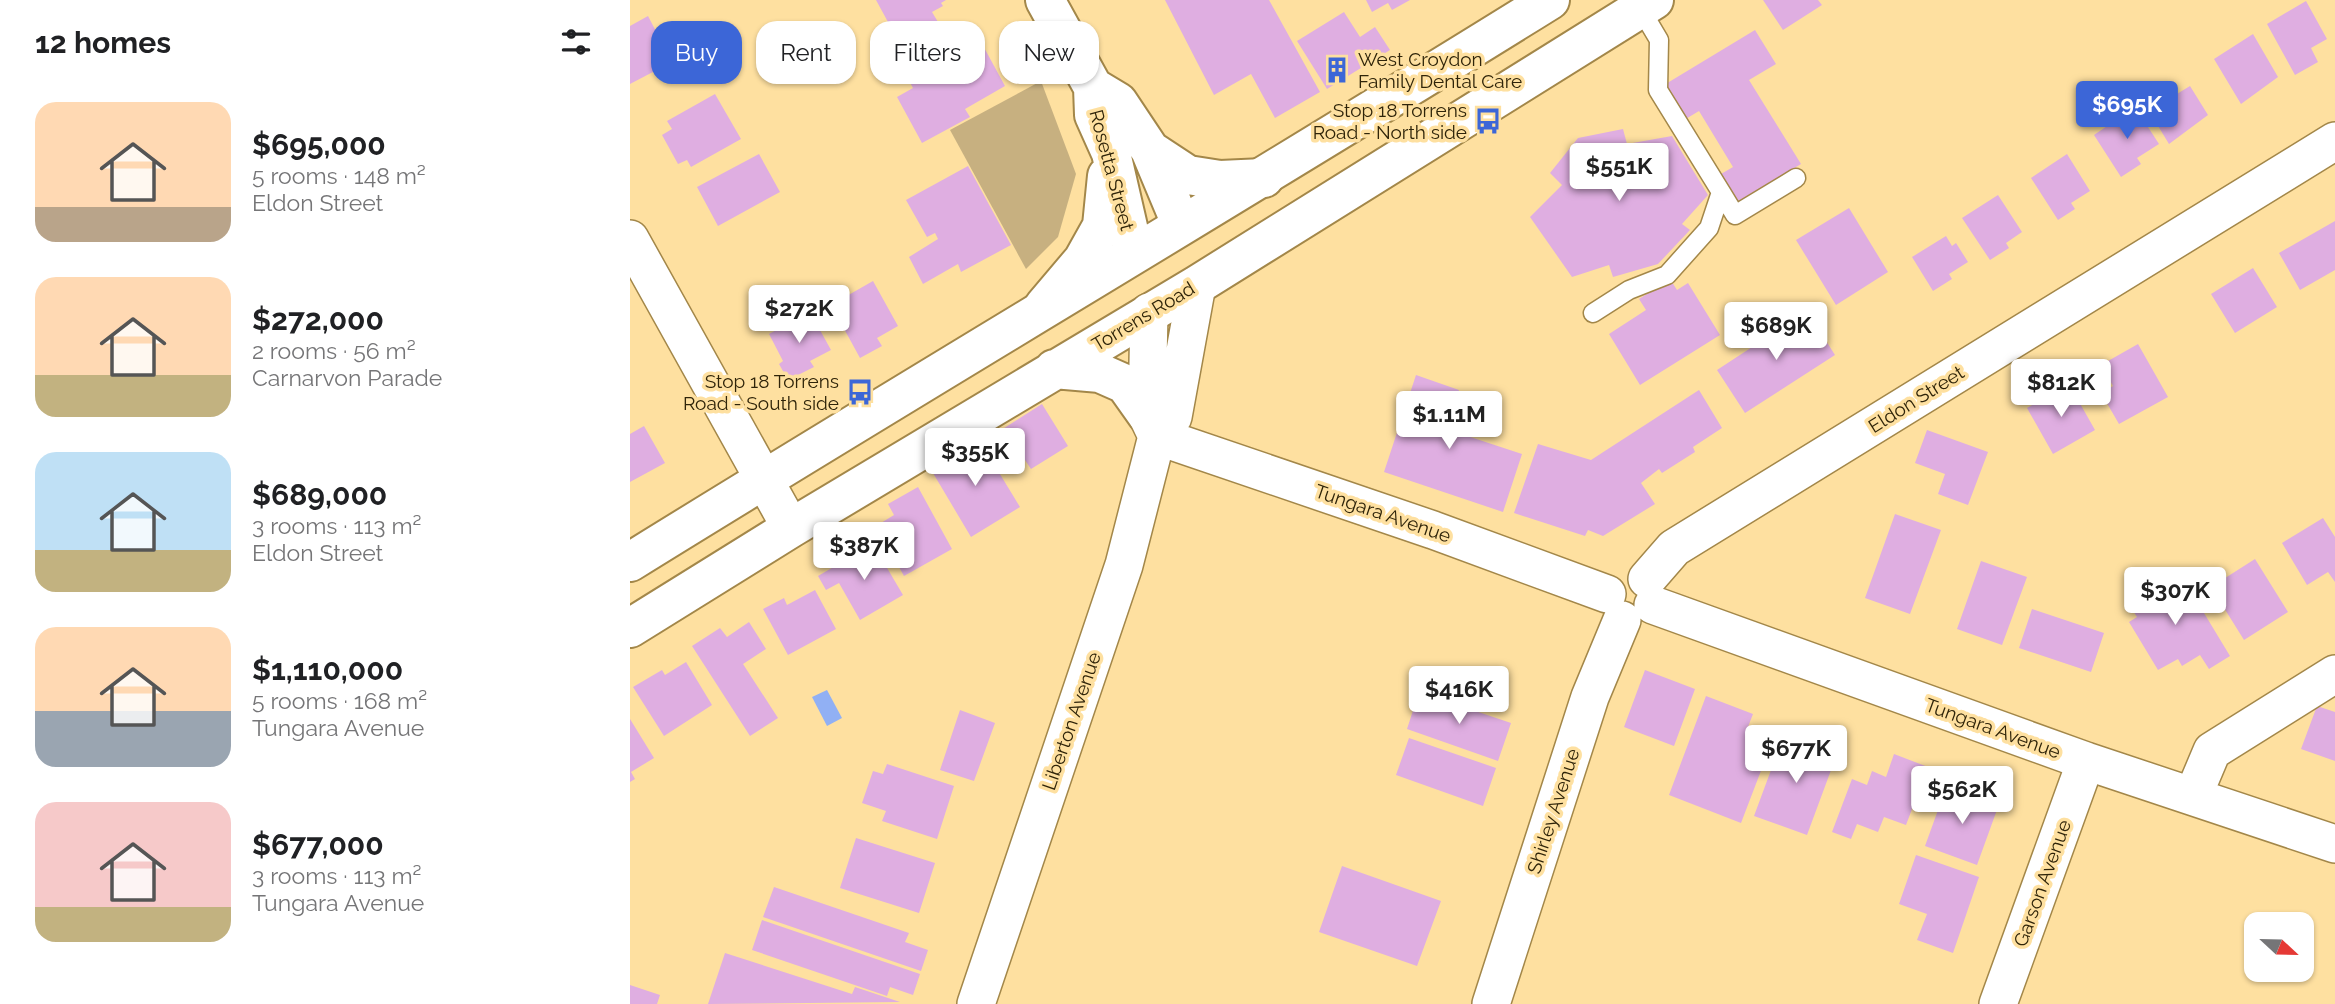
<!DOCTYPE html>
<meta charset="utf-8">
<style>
body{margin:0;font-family:Raleway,sans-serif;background:#f6f6f6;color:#202124;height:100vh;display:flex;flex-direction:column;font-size:26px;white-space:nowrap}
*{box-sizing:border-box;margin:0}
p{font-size:23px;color:#757577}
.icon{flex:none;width:38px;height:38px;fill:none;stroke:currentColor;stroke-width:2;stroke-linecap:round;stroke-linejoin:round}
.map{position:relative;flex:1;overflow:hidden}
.sheet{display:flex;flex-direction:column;background:#fff;width:630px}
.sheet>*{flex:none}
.banner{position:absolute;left:21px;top:21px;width:665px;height:63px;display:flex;gap:14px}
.needle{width:46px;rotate:112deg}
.fabs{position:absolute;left:1614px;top:912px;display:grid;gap:14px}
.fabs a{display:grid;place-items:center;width:70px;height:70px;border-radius:14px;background:#fff;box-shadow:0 2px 5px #0004;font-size:35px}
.price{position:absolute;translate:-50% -60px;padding:0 16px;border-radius:7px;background:#fff;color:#222;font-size:23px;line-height:46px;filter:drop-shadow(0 2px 4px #0008)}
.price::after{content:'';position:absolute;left:50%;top:42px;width:21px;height:16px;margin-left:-10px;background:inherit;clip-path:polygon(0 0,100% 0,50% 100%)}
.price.selected{background:#3c66d7;color:#fff}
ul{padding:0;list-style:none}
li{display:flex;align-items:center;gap:21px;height:175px;padding:0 35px}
li span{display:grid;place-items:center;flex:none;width:196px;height:140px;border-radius:21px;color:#555}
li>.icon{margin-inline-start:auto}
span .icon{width:84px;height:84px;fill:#fffc;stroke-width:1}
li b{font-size:30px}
h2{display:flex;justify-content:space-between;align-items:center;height:84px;padding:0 35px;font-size:30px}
.pill{padding:0 24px;border-radius:21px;background:#fff;box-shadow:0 2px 5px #0004;font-size:24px;line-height:63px}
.pill.selected{background:#3c66d7;color:#fff}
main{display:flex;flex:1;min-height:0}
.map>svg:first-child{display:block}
</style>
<main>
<section class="sheet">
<h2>12 homes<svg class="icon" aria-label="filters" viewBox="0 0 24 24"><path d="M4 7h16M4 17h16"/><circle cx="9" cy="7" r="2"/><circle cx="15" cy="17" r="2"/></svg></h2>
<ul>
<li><span style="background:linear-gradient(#ffd9b3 75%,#b9a48a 0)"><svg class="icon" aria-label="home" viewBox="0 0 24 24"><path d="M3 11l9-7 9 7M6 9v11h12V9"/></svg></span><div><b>$695,000</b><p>5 rooms · 148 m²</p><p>Eldon Street</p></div></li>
<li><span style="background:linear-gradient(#ffd9b3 70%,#c2b280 0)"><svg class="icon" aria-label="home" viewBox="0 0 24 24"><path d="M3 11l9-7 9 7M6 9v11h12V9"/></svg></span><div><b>$272,000</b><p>2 rooms · 56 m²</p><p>Carnarvon Parade</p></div></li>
<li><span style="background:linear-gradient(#bfe0f5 70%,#c2b280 0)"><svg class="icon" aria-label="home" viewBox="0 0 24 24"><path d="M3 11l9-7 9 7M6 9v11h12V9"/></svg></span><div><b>$689,000</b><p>3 rooms · 113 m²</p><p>Eldon Street</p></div></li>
<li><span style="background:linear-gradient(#ffd9b3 60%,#9aa5b1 0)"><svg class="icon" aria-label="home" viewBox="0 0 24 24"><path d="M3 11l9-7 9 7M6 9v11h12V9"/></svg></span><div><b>$1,110,000</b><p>5 rooms · 168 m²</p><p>Tungara Avenue</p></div></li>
<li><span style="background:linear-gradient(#f6c9c9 75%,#c2b280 0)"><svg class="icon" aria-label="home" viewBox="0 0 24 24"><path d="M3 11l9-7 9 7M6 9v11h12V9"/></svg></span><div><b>$677,000</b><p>3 rooms · 113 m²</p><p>Tungara Avenue</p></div></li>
</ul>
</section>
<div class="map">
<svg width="1705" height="1004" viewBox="0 0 1705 1004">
<rect width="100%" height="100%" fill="#fee0a0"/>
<path fill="#c7b080" d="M 411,81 L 446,174 L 428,237 L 396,269 L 320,130 Z"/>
<path fill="#91b0f4" d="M 197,690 L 212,718 L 197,726 L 182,697 Z"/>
<path fill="#dfaee1" d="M 246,0 L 316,0 L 311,3 L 313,6 L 302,12 L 308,22 L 282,37 L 276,26 L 264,33 Z
M 535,0 L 639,0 L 690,92 L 645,118 L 621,74 L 584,95 Z
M 736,0 L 780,0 L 762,10 L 758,3 L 742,12 Z
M 1133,0 L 1188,0 L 1192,5 L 1153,30 Z
M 1676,1 L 1697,39 L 1681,48 L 1688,62 L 1665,75 L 1637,24 Z
M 714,12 L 730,37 L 745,27 L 760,50 L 697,89 L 667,41 Z
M 18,16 L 42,62 L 0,84 L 0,26 Z
M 1125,30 L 1146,64 L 1119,80 L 1171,164 L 1108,202 L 1091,174 L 1103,167 L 1069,111 L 1054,120 L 1034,85 Z
M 1623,34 L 1648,77 L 1611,104 L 1584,59 Z
M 351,42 L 375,86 L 335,109 L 340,117 L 292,143 L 267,97 L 283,88 L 269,62 L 301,44 L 312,64 Z
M 1560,86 L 1578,115 L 1539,144 L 1519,111 Z
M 85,94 L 111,139 L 61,167 L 57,160 L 48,164 L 32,135 L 42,129 L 37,121 Z
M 1505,107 L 1529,144 L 1507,158 L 1511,164 L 1491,177 L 1464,135 Z
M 993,129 L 997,144 L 1042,136 L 1078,195 L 1052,224 L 1060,230 L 1028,264 L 983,277 L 979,265 L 942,277 L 900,217 L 932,185 L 920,173 L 948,138 Z
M 129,154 L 150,192 L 88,226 L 67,187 Z
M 1437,154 L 1460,191 L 1441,203 L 1445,209 L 1428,220 L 1401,178 Z
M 338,166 L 381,245 L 331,272 L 328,264 L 293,284 L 279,257 L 308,239 L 305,233 L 297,237 L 276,200 Z
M 1368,195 L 1392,232 L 1376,243 L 1379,248 L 1360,260 L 1332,218 Z
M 1219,208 L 1258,272 L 1206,305 L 1166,240 Z
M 1705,221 L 1705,270 L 1670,290 L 1649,253 Z
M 1316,236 L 1322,246 L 1326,243 L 1338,262 L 1319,274 L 1322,279 L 1303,291 L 1282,257 Z
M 1623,268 L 1647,307 L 1605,333 L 1581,294 Z
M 1040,279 L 1047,290 L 1058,283 L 1090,335 L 1010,385 L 979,334 L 1016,310 L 1009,299 Z
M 243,281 L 268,326 L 247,338 L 252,346 L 230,358 L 201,305 Z
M 1177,311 L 1205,355 L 1115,413 L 1087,370 Z
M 180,312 L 201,350 L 180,361 L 184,367 L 158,380 L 149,364 L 153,361 L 139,334 Z
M 1508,344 L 1538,397 L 1489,424 L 1471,393 L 1483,386 L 1471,365 Z
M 786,375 L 829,390 L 816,429 L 892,454 L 873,512 L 754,472 Z
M 1439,384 L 1465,430 L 1423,454 L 1397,408 Z
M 1069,390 L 1092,428 L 1063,447 L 1065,452 L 1032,473 L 1029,469 L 1011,483 L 1025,504 L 973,536 L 958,530 L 955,536 L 884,513 L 908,444 L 961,460 Z
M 412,404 L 438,446 L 401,469 L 393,457 L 378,466 L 360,437 Z
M 14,426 L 35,463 L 0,482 L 0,434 Z
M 1297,430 L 1358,452 L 1338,505 L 1308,494 L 1315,474 L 1285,463 Z
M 348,438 L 390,507 L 341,537 L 300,468 Z
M 288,487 L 322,549 L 274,576 L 246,526 L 264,515 L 258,504 Z
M 1265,514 L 1311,530 L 1280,614 L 1235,598 Z
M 1693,518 L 1705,537 L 1705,582 L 1698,572 L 1677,585 L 1652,543 Z
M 243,544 L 273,595 L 230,620 L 209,583 L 196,590 L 188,576 Z
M 1625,559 L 1658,612 L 1614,640 L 1581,587 Z
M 1351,561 L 1397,577 L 1372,645 L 1327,629 Z
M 1551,575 L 1600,656 L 1579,669 L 1570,655 L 1552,666 L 1548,659 L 1528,670 L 1499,622 L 1507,617 L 1496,600 L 1513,590 L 1517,596 Z
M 185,590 L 206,629 L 158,655 L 133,609 L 154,598 L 157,605 Z
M 1402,609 L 1474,633 L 1461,672 L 1389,648 Z
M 119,622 L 136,649 L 113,664 L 148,718 L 120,736 L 62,646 L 90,628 L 97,637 Z
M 56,662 L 82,705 L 34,736 L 3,687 L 32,670 L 35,675 Z
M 1015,670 L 1065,689 L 1044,746 L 994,727 Z
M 789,692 L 881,723 L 868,761 L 777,729 Z
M 1076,696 L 1123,714 L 1116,732 L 1142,742 L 1111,823 L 1039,795 Z
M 1687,706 L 1705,712 L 1705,761 L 1671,749 Z
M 330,710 L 365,723 L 344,781 L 310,770 Z
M 0,719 L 24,758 L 1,772 L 5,779 L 0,782 Z
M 1154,735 L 1207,754 L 1177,835 L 1124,816 Z
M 779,738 L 866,768 L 853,806 L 766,775 Z
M 1264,754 L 1298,767 L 1276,825 L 1254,817 L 1248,832 L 1227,824 L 1221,839 L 1202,832 L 1222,779 L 1237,785 L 1242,771 L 1256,777 Z
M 257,764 L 324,786 L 307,839 L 252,821 L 256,811 L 232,803 L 243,771 L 253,774 Z
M 1316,788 L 1368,807 L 1347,865 L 1295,846 Z
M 226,838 L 305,863 L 289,913 L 210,888 Z
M 1286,855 L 1349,877 L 1323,953 L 1287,940 L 1297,914 L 1269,904 Z
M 712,866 L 811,901 L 787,966 L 689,932 Z
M 144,887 L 279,933 L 275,942 L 298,950 L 291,971 L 133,917 Z
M 132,920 L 290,974 L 283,995 L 260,987 L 257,996 L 122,950 Z
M 95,953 L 222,994 L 225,987 L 270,1002 L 78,1004 Z
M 0,985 L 30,995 L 27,1004 L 0,1004 Z"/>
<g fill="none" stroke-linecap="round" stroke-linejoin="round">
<g stroke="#a38749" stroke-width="21">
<path id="service" d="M 1091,192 L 1105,215 L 1166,178
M 963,313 L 999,290 L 1037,275 L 1079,228 L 1091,192 L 1028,90 L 1029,40 L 1010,8"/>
</g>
<g stroke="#a38749" stroke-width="40">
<path id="minor" d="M 0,239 L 161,528
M 519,312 L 517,415 L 525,432
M 527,436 L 803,530 L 977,594
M 1017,579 L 1044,548 L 1705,141
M 1023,605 L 1456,761 L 1705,844
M 1563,796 L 1582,751 L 1705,674
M 346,1004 L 494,565 L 527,436 L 543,417 L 567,285
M 861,1004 L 960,697 L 992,620
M 1368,1004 L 1456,761"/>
</g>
<g stroke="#a38749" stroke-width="42">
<path id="tertiary" d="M 415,0 L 463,87 L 464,115 L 481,153 L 504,253
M 463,87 L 488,102 L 520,150 L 551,224
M 520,150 L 558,175 L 590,180 L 634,178
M 414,306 L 453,260 L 472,226 L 477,176"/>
</g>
<g stroke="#a38749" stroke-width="42">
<path id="secondary" d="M 424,369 L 470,373 L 495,384 L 517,415
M 0,562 C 305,373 615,190 920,0
M 0,628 L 161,528 L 567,285 L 1024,0"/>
</g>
<use href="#service" stroke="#fff" stroke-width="18"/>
<use href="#minor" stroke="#fff" stroke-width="37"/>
<use href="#tertiary" stroke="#fff" stroke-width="38"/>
<use href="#secondary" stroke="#fff" stroke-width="38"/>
</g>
<defs>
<g id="building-bare" transform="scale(2.1)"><path d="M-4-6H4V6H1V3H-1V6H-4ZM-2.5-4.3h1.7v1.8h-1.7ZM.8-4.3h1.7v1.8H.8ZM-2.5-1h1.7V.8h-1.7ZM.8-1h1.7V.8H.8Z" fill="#3c66d7" stroke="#fee0a0" stroke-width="2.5" paint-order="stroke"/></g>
<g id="bus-bare" transform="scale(2.1)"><path d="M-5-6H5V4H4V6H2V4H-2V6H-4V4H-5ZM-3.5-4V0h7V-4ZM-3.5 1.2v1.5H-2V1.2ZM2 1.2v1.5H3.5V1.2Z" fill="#3c66d7" stroke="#fee0a0" stroke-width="2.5" paint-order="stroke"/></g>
</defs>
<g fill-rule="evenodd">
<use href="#building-bare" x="707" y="70"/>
<use href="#bus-bare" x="858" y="121"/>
<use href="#bus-bare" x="230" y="392"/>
</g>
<g text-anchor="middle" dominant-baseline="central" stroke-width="7" stroke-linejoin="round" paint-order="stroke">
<g font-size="19" fill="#2f2409" stroke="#fee0a0" text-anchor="end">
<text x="728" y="59" text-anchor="start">West Croydon<tspan x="728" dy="22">Family Dental Care</tspan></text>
<text x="837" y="110">Stop 18 Torrens<tspan x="837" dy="22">Road - North side</tspan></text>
<text x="209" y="381">Stop 18 Torrens<tspan x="209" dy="22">Road - South side</tspan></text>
</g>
<g font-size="19" fill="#2f2409" stroke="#fee0a0">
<text transform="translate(482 170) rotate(75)">Rosetta Street</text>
<text transform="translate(513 316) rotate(-31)">Torrens Road</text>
<text transform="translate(1286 399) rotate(-32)">Eldon Street</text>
<text transform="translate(753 513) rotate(19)">Tungara Avenue</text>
<text transform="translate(441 721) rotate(-71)">Liberton Avenue</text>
<text transform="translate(1363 728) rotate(20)">Tungara Avenue</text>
<text transform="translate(923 811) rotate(-72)">Shirley Avenue</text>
<text transform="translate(1412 883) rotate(-70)">Garson Avenue</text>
</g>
</g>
</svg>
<div class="fabs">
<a><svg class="needle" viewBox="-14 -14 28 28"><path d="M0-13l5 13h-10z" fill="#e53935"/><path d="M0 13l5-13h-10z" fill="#757577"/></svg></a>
</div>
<b class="price selected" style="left:1497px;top:141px">$695K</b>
<b class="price" style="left:989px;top:203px">$551K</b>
<b class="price" style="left:169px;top:345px">$272K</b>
<b class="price" style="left:1146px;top:362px">$689K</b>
<b class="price" style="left:1431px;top:419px">$812K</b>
<b class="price" style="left:819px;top:451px">$1.11M</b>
<b class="price" style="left:345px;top:488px">$355K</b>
<b class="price" style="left:234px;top:582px">$387K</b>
<b class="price" style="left:1545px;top:627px">$307K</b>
<b class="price" style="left:829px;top:726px">$416K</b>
<b class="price" style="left:1166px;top:785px">$677K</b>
<b class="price" style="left:1332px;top:826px">$562K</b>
<div class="banner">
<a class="pill selected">Buy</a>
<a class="pill">Rent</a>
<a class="pill">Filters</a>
<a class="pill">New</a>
</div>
</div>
</main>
